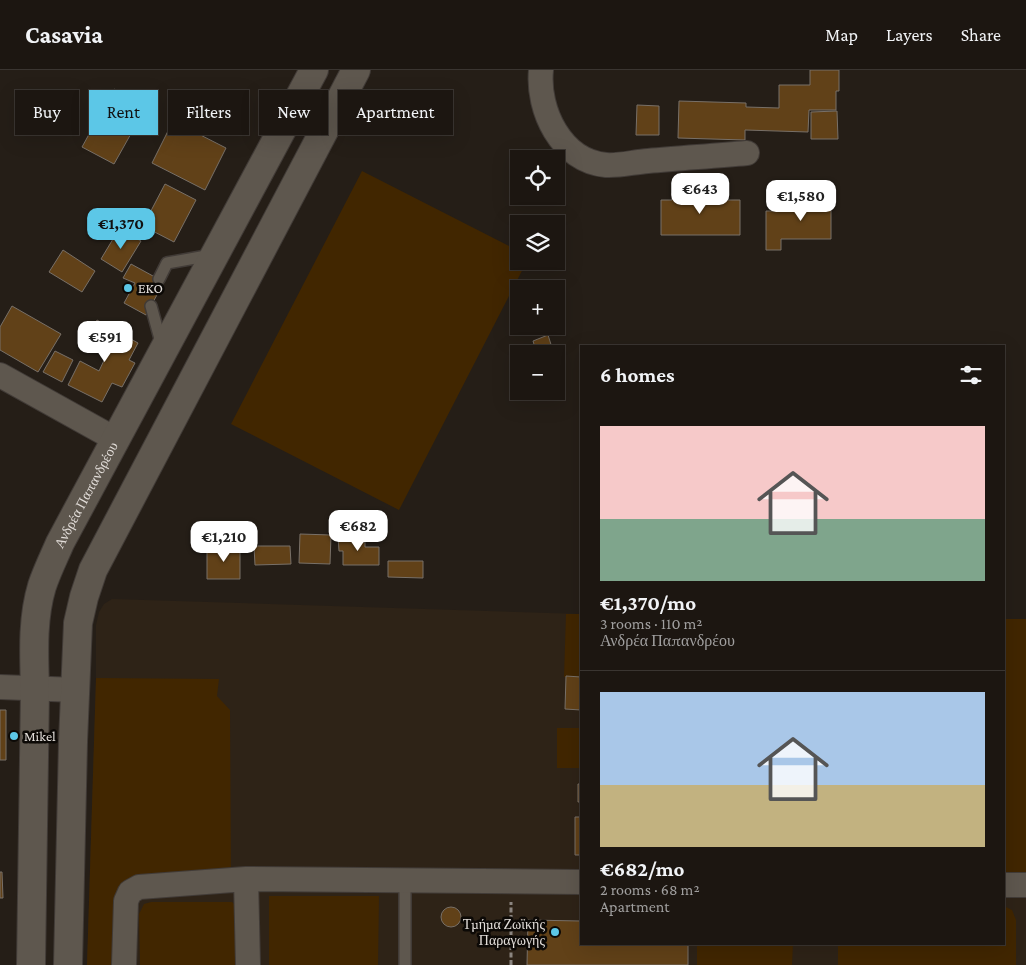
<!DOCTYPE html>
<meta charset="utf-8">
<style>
body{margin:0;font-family:"Crimson Pro",serif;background:#251f1a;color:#f1f3f6;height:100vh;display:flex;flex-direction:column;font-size:19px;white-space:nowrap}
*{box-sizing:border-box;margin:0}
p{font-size:16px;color:#a09f9f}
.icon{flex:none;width:28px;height:28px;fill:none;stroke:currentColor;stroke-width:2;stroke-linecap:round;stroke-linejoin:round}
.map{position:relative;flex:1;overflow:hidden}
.details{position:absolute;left:580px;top:275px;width:425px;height:600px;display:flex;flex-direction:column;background:#1c1611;border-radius:0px;box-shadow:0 5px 20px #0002,0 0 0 1px #3a3531}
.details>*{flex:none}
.banner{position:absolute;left:15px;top:20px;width:475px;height:45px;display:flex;gap:10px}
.fabs{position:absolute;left:510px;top:80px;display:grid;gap:10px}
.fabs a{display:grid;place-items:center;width:55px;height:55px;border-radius:0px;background:#1c1611;box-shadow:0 5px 20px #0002,0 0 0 1px #3a3531;font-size:25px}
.price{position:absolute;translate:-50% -42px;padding:0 11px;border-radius:10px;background:#fff;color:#222;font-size:16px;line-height:32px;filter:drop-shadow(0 1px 2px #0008)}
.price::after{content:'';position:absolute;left:50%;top:30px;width:15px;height:11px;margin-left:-8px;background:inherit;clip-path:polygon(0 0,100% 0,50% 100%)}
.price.selected{background:#5cc7e7;color:#111}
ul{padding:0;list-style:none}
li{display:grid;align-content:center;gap:10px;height:265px;padding:0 20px}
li+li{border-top:1px solid #3a3531}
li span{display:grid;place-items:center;height:155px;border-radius:0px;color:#555}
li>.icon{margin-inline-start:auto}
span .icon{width:90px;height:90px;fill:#fffc;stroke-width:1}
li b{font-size:21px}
h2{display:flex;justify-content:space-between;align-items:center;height:60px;padding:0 20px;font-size:21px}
.tag{padding:0 18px;border-radius:0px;background:#1c1611;box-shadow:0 5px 20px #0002,0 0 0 1px #3a3531;font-size:18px;line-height:45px}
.tag.selected{background:#5cc7e7;color:#111}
header{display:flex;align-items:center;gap:30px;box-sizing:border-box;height:70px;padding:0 25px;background:#1c1611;border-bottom:1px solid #3a3531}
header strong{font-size:24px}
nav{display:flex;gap:28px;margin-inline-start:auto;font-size:18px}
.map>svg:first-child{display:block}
</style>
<header>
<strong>Casavia</strong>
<nav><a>Map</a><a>Layers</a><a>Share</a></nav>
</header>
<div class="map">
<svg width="1026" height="895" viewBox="0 0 1026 895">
<rect width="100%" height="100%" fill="#251e17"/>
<path fill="#2e2317" d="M 112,529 L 581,544 L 581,874 L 1004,874 L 1004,549 L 1026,549 L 1026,895 L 87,895 L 96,608 L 96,555 L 99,542 L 104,534 Z"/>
<path fill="#412600" d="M 362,101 L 519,181 L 519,191 L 527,191 L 399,440 L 231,354 Z
M 566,544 L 581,544 L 581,608 L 564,607 Z
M 1004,549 L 1026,549 L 1026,804 L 1004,803 Z
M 96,608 L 219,609 L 217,626 L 230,640 L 231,810 L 145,806 L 115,895 L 87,895 Z
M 557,658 L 581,658 L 581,698 L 557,698 Z
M 269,826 L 379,826 L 378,895 L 269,895 Z
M 151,832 L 232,832 L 236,836 L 236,895 L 140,895 L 139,844 L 144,834 Z
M 1004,836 L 1012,840 L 1016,850 L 1016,895 L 838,895 L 838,874 L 1004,874 Z
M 697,874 L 793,874 L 792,895 L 697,895 Z"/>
<path fill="#614118" stroke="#787068" d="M 810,0 L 839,0 L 839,21 L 836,21 L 836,40 L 809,40 L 808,62 L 745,60 L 745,70 L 678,68 L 679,31 L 746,33 L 746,37 L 779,38 L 779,15 L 810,15 Z
M 114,19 L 146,37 L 114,94 L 82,77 Z
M 637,35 L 659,36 L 659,65 L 636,65 Z
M 837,41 L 838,69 L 811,69 L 811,42 Z
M 173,51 L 226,78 L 205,120 L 152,93 Z
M 165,114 L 196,130 L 174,172 L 143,156 Z
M 810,120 L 831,120 L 831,169 L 781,169 L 781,180 L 766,180 L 766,141 L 810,141 Z
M 672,123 L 723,123 L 723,130 L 740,130 L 740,165 L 661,165 L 661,130 L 672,130 Z
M 119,159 L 141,171 L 122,202 L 101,189 Z
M 63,180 L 95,201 L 82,222 L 49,202 Z
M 131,194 L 164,212 L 146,245 L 124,233 L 135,213 L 123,208 Z
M 12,236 L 61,264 L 38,302 L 0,280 L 0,257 Z
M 97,250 L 138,273 L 129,290 L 135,293 L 122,317 L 112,313 L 102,332 L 68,315 L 80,291 L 99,301 L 107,284 L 85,271 Z
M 548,265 L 554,284 L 537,284 L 533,271 Z
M 55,281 L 73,290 L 62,312 L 43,302 Z
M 300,464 L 331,465 L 330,494 L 299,493 Z
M 338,466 L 355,466 L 355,473 L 365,472 L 365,477 L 379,477 L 379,495 L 343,495 L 343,481 L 339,481 Z
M 254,476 L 290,476 L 291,494 L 255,495 Z
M 207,477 L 240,477 L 240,509 L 207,509 Z
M 388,491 L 423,491 L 423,508 L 388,507 Z
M 566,606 L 581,607 L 581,640 L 565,639 Z
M 0,640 L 6,640 L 6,690 L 0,690 Z
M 578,714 L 581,714 L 581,732 L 578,732 Z
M 575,747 L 581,747 L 581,785 L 575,785 Z
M 0,802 L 2,802 L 3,828 L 0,828 Z
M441 847a10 10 0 1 1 20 0a10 10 0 1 1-20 0Z
M 528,850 L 581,851 L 581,874 L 688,874 L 688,895 L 527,895 Z"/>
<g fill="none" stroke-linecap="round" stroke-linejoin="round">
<g stroke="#413b37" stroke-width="14">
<path id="service" d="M 159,209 L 167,193 L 212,185
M 151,236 L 162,276
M 405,810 L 405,895"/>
</g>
<g stroke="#413b37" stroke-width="26">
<path id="minor" d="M 541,0 C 537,40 561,91 606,95 C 619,96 634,92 648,91 C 681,88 714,86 747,83
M 0,305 L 115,369
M 0,617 L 76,620
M 246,809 L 248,895
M 1004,815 L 1026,815
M 124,895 L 126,831 L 130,822 L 139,817 L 246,809 L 581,812"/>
</g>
<g stroke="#413b37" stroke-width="30">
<g id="tertiary">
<path id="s1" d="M 31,895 L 35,619 C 34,584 32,549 42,516 C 47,501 54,487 60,473 L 314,0"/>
<path d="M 68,895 L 73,672 L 78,553 L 84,527 L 93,500 L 356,0"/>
</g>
</g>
<path stroke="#8b8580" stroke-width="3" stroke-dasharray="5 2.5" stroke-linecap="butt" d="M 511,895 L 511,832"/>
<use href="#service" stroke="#5e574e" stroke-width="11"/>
<use href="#minor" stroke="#5e574e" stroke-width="24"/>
<use href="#tertiary" stroke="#5e574e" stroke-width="28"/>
</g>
<g fill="#5cc7e7" stroke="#0c0906" stroke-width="2">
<circle cx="128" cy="218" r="5"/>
<circle cx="14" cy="666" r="5"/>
<circle cx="555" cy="862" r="5"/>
</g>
<g text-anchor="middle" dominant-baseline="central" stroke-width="5" stroke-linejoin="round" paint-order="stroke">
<g font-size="14" fill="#e3deda" stroke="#0c0906" text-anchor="start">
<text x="138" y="218">EKO</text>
<text x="24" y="666">Mikel</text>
<text x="545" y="854" text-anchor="end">Τμήμα Ζωϊκής<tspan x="545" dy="16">Παραγωγής</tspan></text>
</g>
<g font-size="14" fill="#e3deda" stroke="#0c0906">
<text stroke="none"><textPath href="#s1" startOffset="481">Ανδρέα Παπανδρέου</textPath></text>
</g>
</g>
</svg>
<div class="fabs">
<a><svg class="icon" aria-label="locate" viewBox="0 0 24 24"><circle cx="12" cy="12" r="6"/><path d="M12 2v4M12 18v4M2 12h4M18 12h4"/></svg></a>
<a><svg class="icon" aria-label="layers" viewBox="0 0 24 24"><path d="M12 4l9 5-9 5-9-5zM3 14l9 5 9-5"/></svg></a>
<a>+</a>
<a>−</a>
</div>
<b class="price" style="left:700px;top:145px">€643</b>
<b class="price" style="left:801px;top:152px">€1,580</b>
<b class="price selected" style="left:121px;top:180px">€1,370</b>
<b class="price" style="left:105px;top:293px">€591</b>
<b class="price" style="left:358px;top:482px">€682</b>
<b class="price" style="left:224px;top:493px">€1,210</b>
<div class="banner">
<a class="tag">Buy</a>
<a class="tag selected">Rent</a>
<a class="tag">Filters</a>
<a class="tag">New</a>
<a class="tag">Apartment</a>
</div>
<section class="details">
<h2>6 homes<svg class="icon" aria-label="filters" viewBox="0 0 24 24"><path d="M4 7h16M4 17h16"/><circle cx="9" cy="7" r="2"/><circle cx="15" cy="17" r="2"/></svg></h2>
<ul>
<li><span style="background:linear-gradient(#f6c9c9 60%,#7fa58c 0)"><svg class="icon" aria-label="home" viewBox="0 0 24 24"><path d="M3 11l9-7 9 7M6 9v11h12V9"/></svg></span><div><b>€1,370/mo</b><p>3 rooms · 110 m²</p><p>Ανδρέα Παπανδρέου</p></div></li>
<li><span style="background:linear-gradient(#a9c7e8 60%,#c2b280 0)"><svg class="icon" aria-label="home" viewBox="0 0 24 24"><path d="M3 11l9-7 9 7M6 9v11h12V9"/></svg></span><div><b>€682/mo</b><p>2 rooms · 68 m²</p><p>Apartment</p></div></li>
</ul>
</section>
</div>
